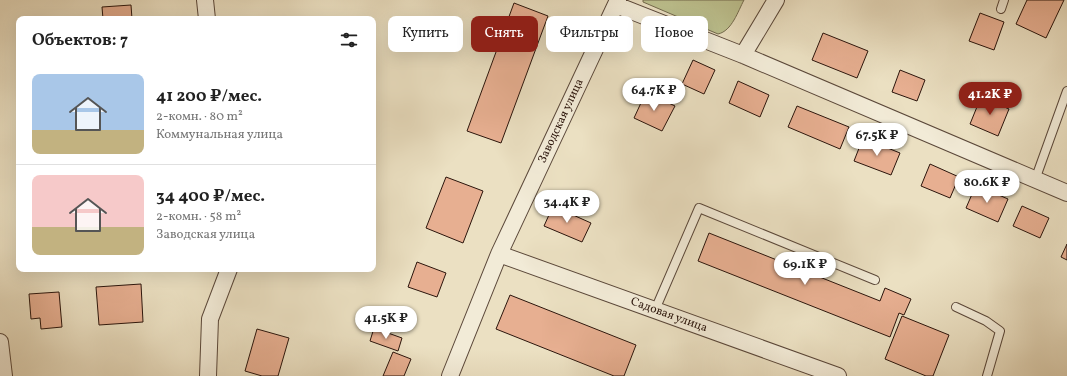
<!DOCTYPE html>
<html lang="ru">
<meta charset="utf-8">
<style>
body{margin:0;font-family:Vollkorn,serif;background:#f2f2f2;color:#222;height:100vh;display:flex;flex-direction:column;font-size:15px;white-space:nowrap}
*{box-sizing:border-box;margin:0}
p{font-size:13px;color:#767676}
.icon{flex:none;width:22px;height:22px;fill:none;stroke:currentColor;stroke-width:2;stroke-linecap:round;stroke-linejoin:round}
.map{position:relative;flex:1;overflow:hidden}
.side{position:absolute;left:16px;top:16px;width:360px;height:256px;display:flex;flex-direction:column;background:#fff;border-radius:8px;box-shadow:0 4px 16px #0002}
.side>*{flex:none}
.hud{position:absolute;left:388px;top:16px;width:380px;height:36px;display:flex;gap:8px}
.price{position:absolute;translate:-50% -34px;padding:0 9px;border-radius:14px;background:#fff;color:#222;font-size:13px;line-height:26px;filter:drop-shadow(0 1px 2px #0008)}
.price::after{content:'';position:absolute;left:50%;top:24px;width:12px;height:9px;margin-left:-6px;background:inherit;clip-path:polygon(0 0,100% 0,50% 100%)}
.price.current{background:#8f2418;color:#fff}
ul{padding:0;list-style:none}
li{display:flex;align-items:center;gap:12px;height:100px;padding:0 16px}
li+li{border-top:1px solid #e0e0e0}
li span{display:grid;place-items:center;flex:none;width:112px;height:80px;border-radius:8px;color:#555}
li>.icon{margin-inline-start:auto}
span .icon{width:48px;height:48px;fill:#fffc;stroke-width:1}
li b{font-size:17px}
h2{display:flex;justify-content:space-between;align-items:center;height:48px;padding:0 16px;font-size:17px}
.tag{padding:0 14px;border-radius:8px;background:#fff;box-shadow:0 4px 16px #0002;font-size:14px;line-height:36px}
.tag.current{background:#8f2418;color:#fff}
.map>svg:first-child{display:block}
</style>
<div class="map">
<svg width="1067" height="376" viewBox="0 0 1067 376">
<rect width="100%" height="100%" fill="#ebe0c2"/>
<filter id="stains"><feTurbulence type="fractalNoise" baseFrequency=".005" numOctaves="4"/><feColorMatrix values="0 0 0 0 .2 0 0 0 0 .09 0 0 0 0 .02 0 0 0 .5 -.17"/></filter>
<radialGradient id="worn" r=".72"><stop offset=".6" stop-color="#630" stop-opacity="0"/><stop offset="1" stop-color="#630" stop-opacity=".3"/></radialGradient>
<path fill="#bdc18f" stroke="#746b4e" d="M 643,0 L 744,0 C 738,11 732,31 718,34 L 643,2 Z"/>
<path fill="#e7af91" stroke="#2b150c" d="M 1027,0 L 1064,0 L 1046,38 L 1016,24 Z
M 514,3 L 548,16 L 501,143 L 467,131 Z
M 131,5 L 132,19 L 103,19 L 102,7 Z
M 980,13 L 1004,22 L 994,50 L 969,41 Z
M 823,33 L 868,51 L 857,78 L 812,60 Z
M 693,60 L 715,70 L 704,94 L 682,84 Z
M 900,70 L 925,80 L 917,101 L 892,92 Z
M 738,81 L 769,95 L 760,117 L 729,103 Z
M 646,92 L 675,106 L 662,131 L 634,118 Z
M 981,97 L 1009,109 L 998,136 L 970,124 Z
M 797,106 L 849,127 L 840,149 L 788,127 Z
M 863,138 L 900,153 L 891,175 L 854,161 Z
M 930,164 L 959,177 L 950,198 L 921,186 Z
M 446,177 L 483,191 L 463,243 L 426,228 Z
M 976,185 L 1008,199 L 998,222 L 966,208 Z
M 553,206 L 591,223 L 582,242 L 544,226 Z
M 1022,206 L 1049,218 L 1040,238 L 1013,226 Z
M 709,233 L 880,301 L 885,288 L 911,299 L 904,315 L 899,313 L 890,337 L 698,261 Z
M 1067,244 L 1067,260 L 1061,257 Z
M 417,262 L 446,273 L 437,297 L 408,287 Z
M 141,284 L 143,322 L 99,325 L 96,287 Z
M 59,292 L 62,327 L 41,329 L 40,318 L 31,319 L 29,294 Z
M 510,295 L 636,345 L 624,376 L 614,376 L 496,329 Z
M 902,316 L 949,335 L 933,376 L 926,376 L 885,359 Z
M 374,328 L 402,338 L 398,351 L 370,341 Z
M 257,329 L 289,338 L 278,376 L 262,376 L 245,371 Z
M 393,352 L 411,359 L 404,376 L 383,376 Z"/>
<g fill="none" stroke-linecap="round" stroke-linejoin="round">
<g stroke="#5b483a" stroke-width="10">
<path id="lane" d="M 1001,9 L 1004,0
M 1035,180 L 1067,91
M 956,307 L 986,321 L 1000,331 L 987,376
M 655,310 L 699,208 L 875,280"/>
</g>
<g stroke="#5b483a" stroke-width="18">
<path id="street" d="M 205,0 L 207,19
M 616,5 L 743,55 L 1067,193
M 743,55 L 776,0
M 499,254 L 838,376
M 0,342 L 4,376
M 208,376 L 210,319 L 229,269
M 450,376 L 499,254 L 618,0"/>
</g>
<use href="#lane" stroke="#f2ebd7" stroke-width="8"/>
<use href="#street" stroke="#f2ebd7" stroke-width="16"/>
</g>
<g text-anchor="middle" dominant-baseline="central" stroke-width="3" stroke-linejoin="round" paint-order="stroke">
<g font-size="12" fill="#2b150c" stroke="#f2ebd7">
<text transform="translate(561 121) rotate(-65)">Заводская улица</text>
<text transform="translate(669 315) rotate(20)">Садовая улица</text>
</g>
</g>
<rect width="100%" height="100%" filter="url(#stains)"/>
<rect width="100%" height="100%" fill="url(#worn)"/>
</svg>
<b class="price" style="left:654px;top:112px">64.7K ₽</b>
<b class="price current" style="left:990px;top:116px">41.2K ₽</b>
<b class="price" style="left:877px;top:157px">67.5K ₽</b>
<b class="price" style="left:987px;top:204px">80.6K ₽</b>
<b class="price" style="left:567px;top:224px">34.4K ₽</b>
<b class="price" style="left:805px;top:286px">69.1K ₽</b>
<b class="price" style="left:386px;top:340px">41.5K ₽</b>
<div class="hud">
<a class="tag">Купить</a>
<a class="tag current">Снять</a>
<a class="tag">Фильтры</a>
<a class="tag">Новое</a>
</div>
<section class="side">
<h2>Объектов: 7<svg class="icon" aria-label="filters" viewBox="0 0 24 24"><path d="M4 7h16M4 17h16"/><circle cx="9" cy="7" r="2"/><circle cx="15" cy="17" r="2"/></svg></h2>
<ul>
<li><span style="background:linear-gradient(#a9c7e8 70%,#c2b280 0)"><svg class="icon" aria-label="home" viewBox="0 0 24 24"><path d="M3 11l9-7 9 7M6 9v11h12V9"/></svg></span><div><b>41 200 ₽/мес.</b><p>2-комн. · 80 m²</p><p>Коммунальная улица</p></div></li>
<li><span style="background:linear-gradient(#f6c9c9 65%,#c2b280 0)"><svg class="icon" aria-label="home" viewBox="0 0 24 24"><path d="M3 11l9-7 9 7M6 9v11h12V9"/></svg></span><div><b>34 400 ₽/мес.</b><p>2-комн. · 58 m²</p><p>Заводская улица</p></div></li>
</ul>
</section>
</div>
